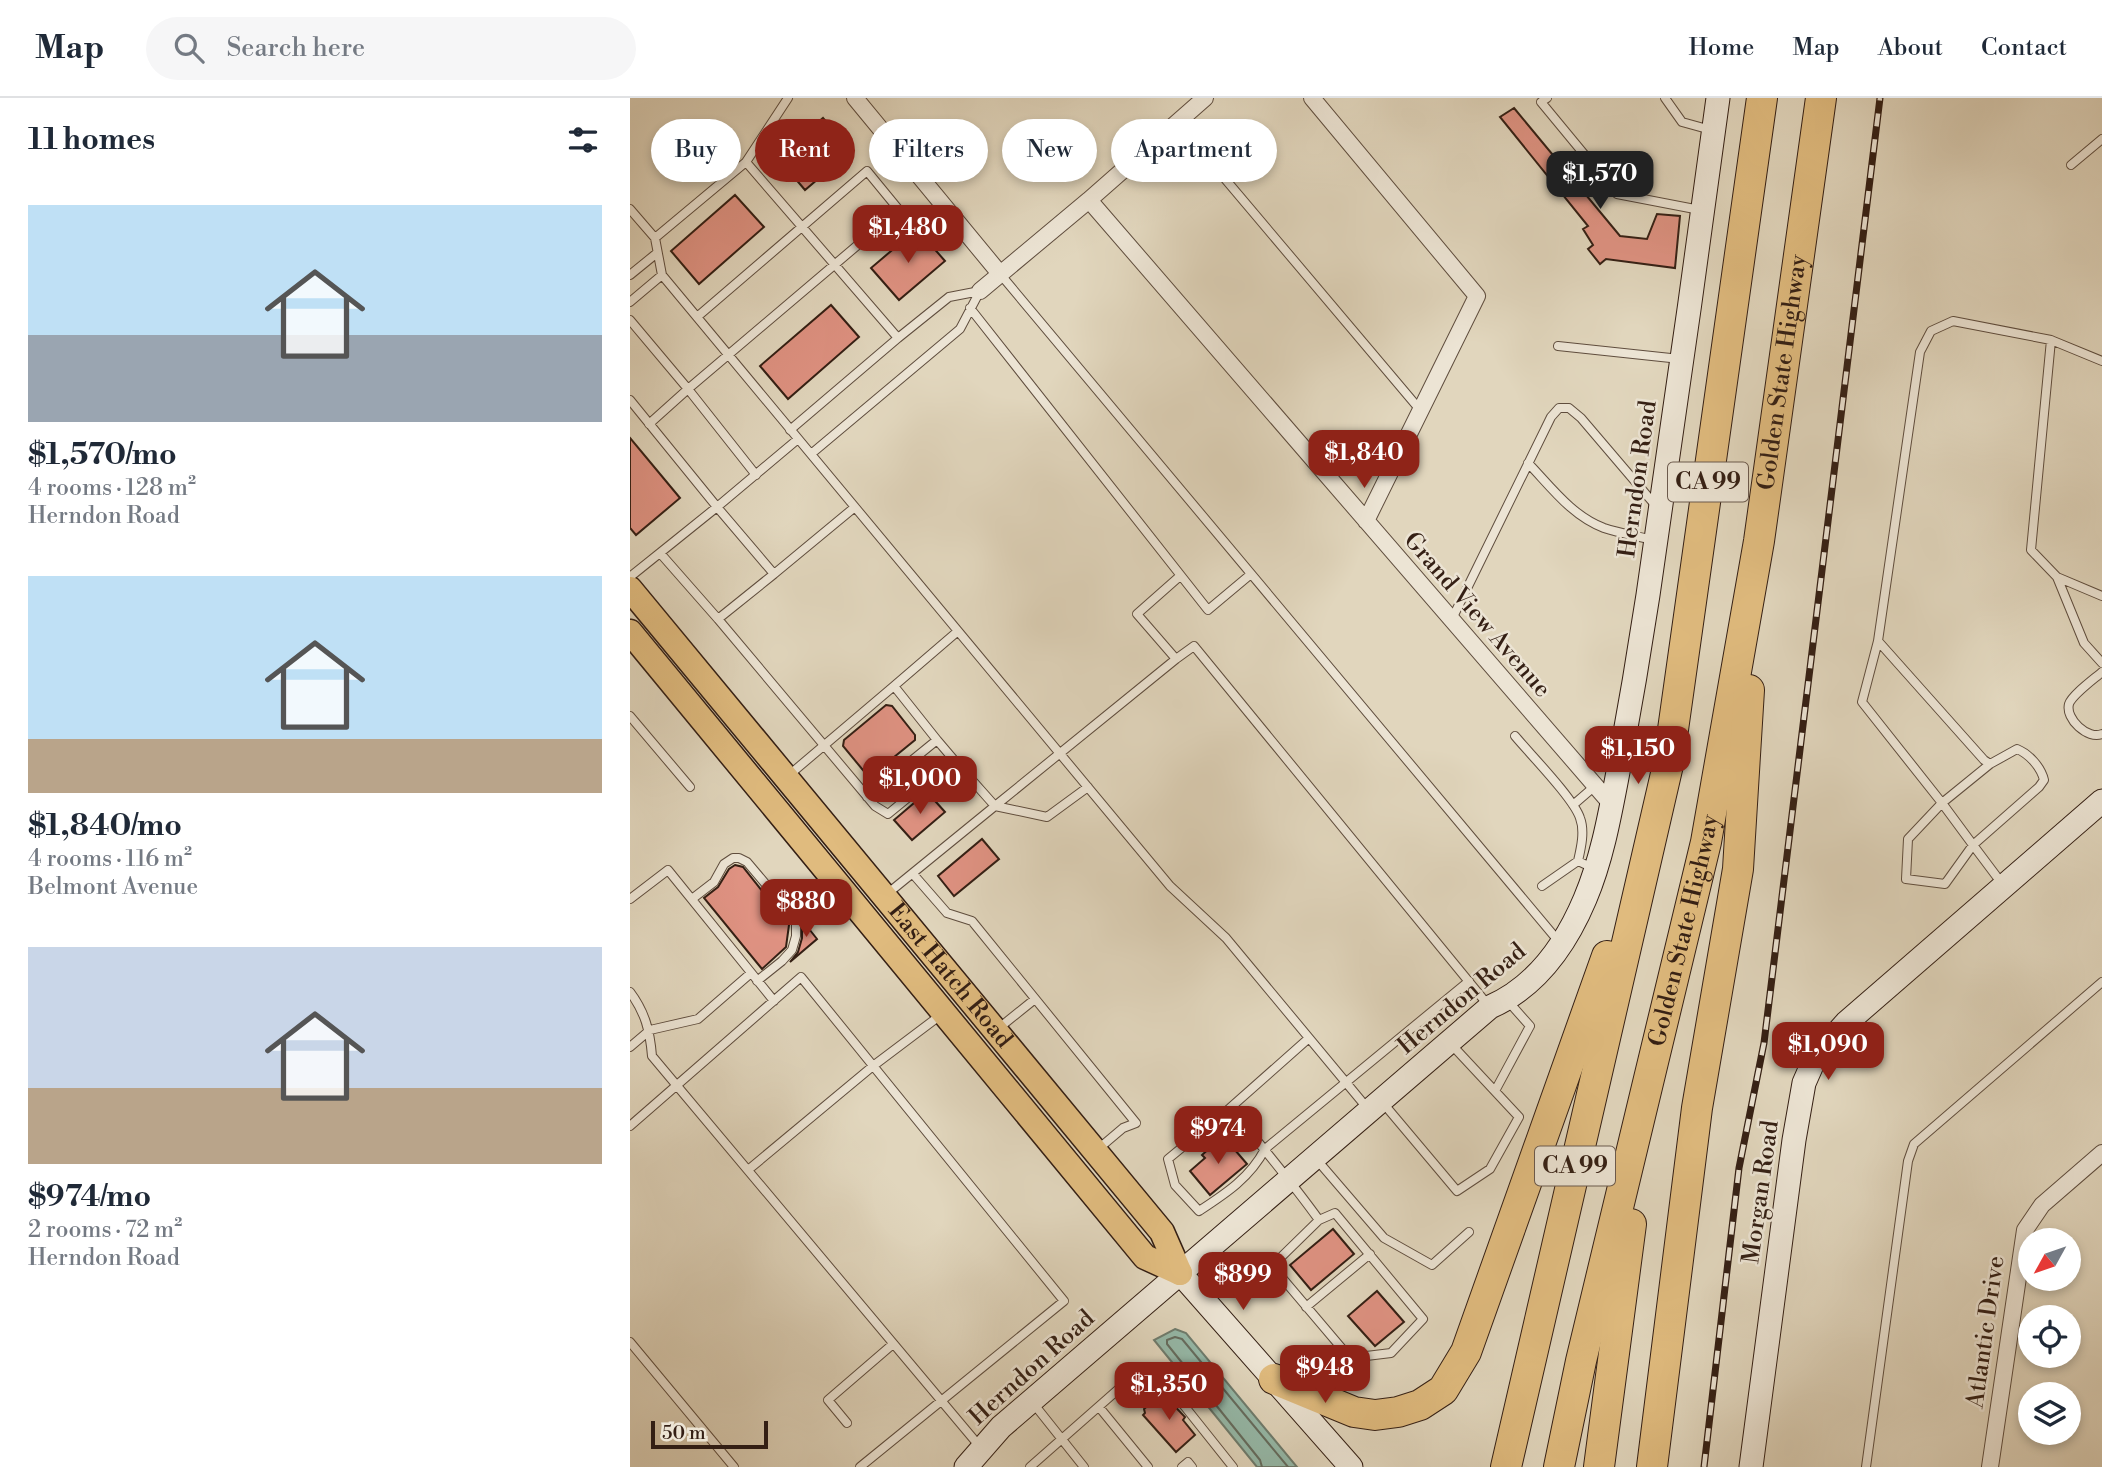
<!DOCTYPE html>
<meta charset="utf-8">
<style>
body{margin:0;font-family:"Libre Bodoni",serif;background:#f6f6f7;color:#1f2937;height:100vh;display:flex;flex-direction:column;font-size:26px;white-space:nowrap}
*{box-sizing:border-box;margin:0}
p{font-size:23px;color:#747a83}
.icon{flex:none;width:38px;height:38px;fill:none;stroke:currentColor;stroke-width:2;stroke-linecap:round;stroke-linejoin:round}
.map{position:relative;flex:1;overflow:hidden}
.sheet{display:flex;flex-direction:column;background:#fff;width:630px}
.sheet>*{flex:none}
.hud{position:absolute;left:21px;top:21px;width:665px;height:63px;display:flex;gap:14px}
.needle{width:46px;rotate:230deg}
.controls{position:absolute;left:1388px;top:1130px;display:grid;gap:14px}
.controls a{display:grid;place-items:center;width:63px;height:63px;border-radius:50%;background:#fff;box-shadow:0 4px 10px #0003;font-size:35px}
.scale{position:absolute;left:21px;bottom:18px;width:117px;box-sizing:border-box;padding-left:7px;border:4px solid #341f14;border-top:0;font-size:19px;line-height:24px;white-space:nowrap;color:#341f14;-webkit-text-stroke:5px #ece4d4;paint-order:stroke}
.price{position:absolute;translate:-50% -60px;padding:0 16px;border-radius:14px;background:#8f2418;color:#fff;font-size:23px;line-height:46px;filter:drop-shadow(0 2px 4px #0008)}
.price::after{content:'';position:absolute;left:50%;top:42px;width:21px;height:16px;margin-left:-10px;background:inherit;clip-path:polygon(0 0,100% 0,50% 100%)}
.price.active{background:#222;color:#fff}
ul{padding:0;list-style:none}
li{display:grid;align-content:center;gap:14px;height:371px;padding:0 28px}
li span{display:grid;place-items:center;height:217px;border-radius:0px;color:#555}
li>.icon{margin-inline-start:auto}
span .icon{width:126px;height:126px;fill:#fffc;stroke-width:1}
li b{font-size:30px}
h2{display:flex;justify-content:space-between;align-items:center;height:84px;padding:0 28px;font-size:30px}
.pill{padding:0 24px;border-radius:32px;background:#fff;box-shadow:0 4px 10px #0003;font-size:24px;line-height:63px}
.pill.active{background:#8f2418;color:#fff}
header{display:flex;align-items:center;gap:42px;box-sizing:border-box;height:98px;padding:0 35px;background:#fff;border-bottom:2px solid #e0e1e3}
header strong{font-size:33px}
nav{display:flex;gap:38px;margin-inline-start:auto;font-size:24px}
.search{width:490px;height:63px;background:#f6f6f7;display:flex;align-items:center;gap:18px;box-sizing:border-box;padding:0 24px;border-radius:38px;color:#747a83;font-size:26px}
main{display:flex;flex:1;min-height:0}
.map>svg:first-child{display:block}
</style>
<header>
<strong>Map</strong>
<div class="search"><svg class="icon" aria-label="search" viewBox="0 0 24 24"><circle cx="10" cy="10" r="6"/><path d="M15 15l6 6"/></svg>Search here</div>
<nav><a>Home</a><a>Map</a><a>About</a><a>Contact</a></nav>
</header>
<main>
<section class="sheet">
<h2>11 homes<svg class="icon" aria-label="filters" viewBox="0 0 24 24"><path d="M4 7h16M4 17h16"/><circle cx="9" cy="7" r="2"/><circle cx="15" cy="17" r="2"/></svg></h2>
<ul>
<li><span style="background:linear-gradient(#bfe0f5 60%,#9aa5b1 0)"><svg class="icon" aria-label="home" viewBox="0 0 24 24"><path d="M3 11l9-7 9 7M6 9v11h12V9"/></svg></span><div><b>$1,570/mo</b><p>4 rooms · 128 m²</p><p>Herndon Road</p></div></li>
<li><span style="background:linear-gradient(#bfe0f5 75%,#b9a48a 0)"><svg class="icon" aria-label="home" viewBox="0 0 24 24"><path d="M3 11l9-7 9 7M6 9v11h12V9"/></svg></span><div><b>$1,840/mo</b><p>4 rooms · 116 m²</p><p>Belmont Avenue</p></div></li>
<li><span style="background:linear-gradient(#c9d6e8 65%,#b9a48a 0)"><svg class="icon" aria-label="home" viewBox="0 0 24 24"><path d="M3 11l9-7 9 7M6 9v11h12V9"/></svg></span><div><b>$974/mo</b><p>2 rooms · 72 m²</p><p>Herndon Road</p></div></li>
</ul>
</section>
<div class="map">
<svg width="1472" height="1369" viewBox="0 0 1472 1369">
<rect width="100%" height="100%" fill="#e1d6bd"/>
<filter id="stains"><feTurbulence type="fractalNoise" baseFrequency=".00286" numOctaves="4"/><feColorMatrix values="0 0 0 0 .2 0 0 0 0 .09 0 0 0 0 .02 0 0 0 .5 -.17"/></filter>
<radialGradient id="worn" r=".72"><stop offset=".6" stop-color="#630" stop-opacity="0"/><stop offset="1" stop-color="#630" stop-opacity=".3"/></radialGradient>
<path fill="#95baaa" stroke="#6e7c6e" stroke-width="2" d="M 545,1231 L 556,1235 L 667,1369 L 627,1369 L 524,1242 Z"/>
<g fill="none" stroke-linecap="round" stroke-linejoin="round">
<path stroke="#646c5f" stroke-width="2" d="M 632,1369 L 630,1362 L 537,1246 L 537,1242 L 545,1239 L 552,1241 L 658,1369"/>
</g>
<path fill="#df9282" stroke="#341f14" stroke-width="2" d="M 884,10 L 990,138 L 1017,141 L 1027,116 L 1050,118 L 1045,170 L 976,161 L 970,166 L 958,151 L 963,147 L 953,131 L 958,128 L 870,19 Z
M 193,20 L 221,53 L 175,92 L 147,59 Z
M 105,97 L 134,129 L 69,186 L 41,153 Z
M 287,131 L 315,163 L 269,202 L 241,170 Z
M 201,207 L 229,239 L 158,301 L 130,268 Z
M 0,340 L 50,400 L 6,437 L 0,430 Z
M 256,607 L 262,608 L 285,637 L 285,642 L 242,677 L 237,677 L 213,648 L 214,642 Z
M 297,694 L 315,714 L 282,742 L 264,722 Z
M 352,741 L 369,761 L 324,798 L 308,778 Z
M 105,767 L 113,769 L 159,827 L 156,849 L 132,871 L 74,800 L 88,789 L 99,771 Z
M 172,822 L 187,841 L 160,864 L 168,854 L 172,840 Z
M 593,1038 L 617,1066 L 580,1097 L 560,1073 L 575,1060 L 572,1057 Z
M 703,1131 L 724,1156 L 681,1192 L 660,1167 Z
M 747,1193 L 774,1224 L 745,1248 L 718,1218 Z
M 532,1295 L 555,1319 L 553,1322 L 565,1337 L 546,1354 L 513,1317 L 515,1315 L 514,1311 Z"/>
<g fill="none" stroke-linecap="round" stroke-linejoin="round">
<g stroke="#5f4d3e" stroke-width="10">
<path id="lane" d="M 158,0 L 116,64 L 268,240 L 160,332
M 917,0 L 911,4 L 987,96 L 1070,112
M 1035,0 L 1052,24 L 1081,32
M 547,24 L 791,313
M 1441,67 L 1472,41
M 0,111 L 25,140 L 32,177
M 25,140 L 116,64
M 0,177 L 27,155
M 371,177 L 930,845
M 0,204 L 32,177 L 540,788 L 596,840 L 738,1011
M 340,210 L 578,512 L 621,476
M 0,222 L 58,291 L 269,112 L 237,73 L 67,219
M 268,240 L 319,199 L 350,193
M 1421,242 L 1401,452 L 1427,479 L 1472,498
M 928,248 L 1050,261
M 0,302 L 87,409 L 168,341
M 19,326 L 58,291 L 126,377
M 181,356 L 330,231 L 350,193
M 898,365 C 921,389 942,418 974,430 C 989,435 1007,438 1023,442
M 144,476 L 225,409
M 0,479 C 29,456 58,432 87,409 L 144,476 L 88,521 L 30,455
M 1427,479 L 1454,545 L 1472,565
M 88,521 L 245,708 L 258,716 L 324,662 L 307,642
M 822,521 L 921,319 L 929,310 L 939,310 L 951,320 L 1026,408
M 1248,543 L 1232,604 L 1312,705 L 1278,741 L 1276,781 L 1315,786 L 1343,747 L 1312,705 L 1360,666
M 546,561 L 564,548 L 858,907
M 1472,574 C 1464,581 1442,597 1439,606 C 1435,621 1458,642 1472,636
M 264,588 L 328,533
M 0,618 L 60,689
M 885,638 C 900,656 944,701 950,720 C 955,733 951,750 948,763
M 158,678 L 264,588 L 307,642 L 237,699
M 458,689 L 417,719 L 365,708 L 546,561 L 507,516 L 550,478
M 943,707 L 965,688
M 283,776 L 317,815 L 342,823 L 506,1025 L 493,1030 L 467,1052
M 1373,787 L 1343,747 L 1409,689 L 1414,682 C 1411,669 1399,656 1387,651 L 1360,666 L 1354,662 L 1248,543 L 1290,254 L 1301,233 L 1323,223 L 1421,242 L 1472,263
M 912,788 L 948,763 L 963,770
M 257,796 L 365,708 L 324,662
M 0,801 L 38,772 L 144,903
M 62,801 L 84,784 L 94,766 L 103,760 L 109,760 L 117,764 L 150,803 L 166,825 L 166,838 L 162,852 L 152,863 L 127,883
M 0,894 C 15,914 20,933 22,958 L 351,1350
M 369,930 L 405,901
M 0,949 L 20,932 L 68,921 L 121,875
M 865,993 L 900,928 L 877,902
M 753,1005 L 827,1093 L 860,1071 L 889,1019 L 820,945
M 600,1010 L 679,940
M 0,1028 L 171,879 L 434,1203 L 230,1369
M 687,1062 L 754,1140 L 802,1167 L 839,1134
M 118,1072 L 243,968 L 312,916
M 689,1122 L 705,1115 L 793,1221 L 761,1255 L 720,1260 L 642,1168 L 689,1122 C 661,1083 631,1047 600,1010 L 538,1061 L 545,1087 L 569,1113 C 595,1096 620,1080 635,1051 L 839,883
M 676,1209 L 740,1156
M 0,1244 L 104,1369
M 403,1305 L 454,1369
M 469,1309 L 518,1369
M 217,1325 L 198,1302 L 263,1246
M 400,1369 L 492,1288 L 512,1275 L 544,1295 L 603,1369
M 552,1369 L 558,1364 L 562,1369
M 1236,1369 L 1278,1063 L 1284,1046 L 1472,884"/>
</g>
<g stroke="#5f4d3e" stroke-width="18">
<path id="street" d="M 225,0 L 371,177
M 682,0 L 847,198 L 736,423
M 459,102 L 982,707
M 350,193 L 459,102 L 575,0
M 1360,1369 L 1395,1132 L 1412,1107 L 1472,1055"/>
</g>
<g stroke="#341f14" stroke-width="25">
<path id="secondary" d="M 550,1175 L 721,1369
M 336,1369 L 371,1329 L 860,909 C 906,889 936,846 955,801 C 972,761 980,716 988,674 C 999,615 1009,556 1018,497 C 1042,331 1066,166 1088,0
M 1121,1369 L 1164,1042 L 1174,985 L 1185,960 L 1216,925 L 1472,703"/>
</g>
<g stroke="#341f14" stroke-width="27">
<g id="primary">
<path id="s1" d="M 0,491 L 532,1134 L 550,1175"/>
<path d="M 0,534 L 515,1159 L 550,1175"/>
</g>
</g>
<g stroke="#341f14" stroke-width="32">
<g id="highway">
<path d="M 644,1281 L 724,1314 L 745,1317 L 768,1314 L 790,1307 L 813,1292 L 836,1254 L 977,858"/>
<path d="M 876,1369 L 1038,667 L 1132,0"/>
<path id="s2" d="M 929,1369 L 951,1263 L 1076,744 L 1129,443 L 1191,0"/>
<path d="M 969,1369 L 1001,1126"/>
<path d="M 1022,1369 L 1067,1010 L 1108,771 L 1119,592"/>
</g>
</g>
<use href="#lane" stroke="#ece4d4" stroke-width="8"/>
<use href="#street" stroke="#ece4d4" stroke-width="16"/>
<use href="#secondary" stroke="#ece4d4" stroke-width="23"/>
<use href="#primary" stroke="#e0bb7e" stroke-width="24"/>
<use href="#highway" stroke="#e0bb7e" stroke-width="30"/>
<g stroke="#341f14" stroke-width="7">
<path id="rail" d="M 1074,1369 L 1109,1070 L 1134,945 L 1250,0"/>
</g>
<use href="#rail" stroke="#ece4d4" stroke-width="4.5" stroke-dasharray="13" stroke-linecap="butt"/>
</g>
<g text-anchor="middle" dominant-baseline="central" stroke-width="5" stroke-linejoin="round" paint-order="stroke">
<g fill="#ece4d4" stroke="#6b5a4e" stroke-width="2">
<rect x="1038" y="364.5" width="80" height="39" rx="5"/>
<rect x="905" y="1048.5" width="80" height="39" rx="5"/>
</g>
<g font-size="23" font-weight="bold" fill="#341f14">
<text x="1078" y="384">CA 99</text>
<text x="945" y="1068">CA 99</text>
</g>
<g font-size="24" fill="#341f14" stroke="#ece4d4">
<text stroke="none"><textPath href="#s2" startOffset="1118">Golden State Highway</textPath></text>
<text transform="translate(1008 381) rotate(-82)">Herndon Road</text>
<text transform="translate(847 517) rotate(49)">Grand View Avenue</text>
<text stroke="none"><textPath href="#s2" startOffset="551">Golden State Highway</textPath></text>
<text stroke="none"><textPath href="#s1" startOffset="502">East Hatch Road</textPath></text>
<text transform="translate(832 901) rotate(-40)">Herndon Road</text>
<text transform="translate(1131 1094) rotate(-82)">Morgan Road</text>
<text transform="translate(1356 1234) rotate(-82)">Atlantic Drive</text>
<text transform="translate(402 1270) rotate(-42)">Herndon Road</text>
</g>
</g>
<rect width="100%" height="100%" filter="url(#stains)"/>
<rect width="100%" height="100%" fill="url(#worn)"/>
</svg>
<div class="controls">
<a><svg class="needle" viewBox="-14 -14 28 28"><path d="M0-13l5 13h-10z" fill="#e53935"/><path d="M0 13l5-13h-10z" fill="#747a83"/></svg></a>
<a><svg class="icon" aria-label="locate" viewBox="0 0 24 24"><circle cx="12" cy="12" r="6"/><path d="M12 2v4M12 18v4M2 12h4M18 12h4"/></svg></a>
<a><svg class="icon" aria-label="layers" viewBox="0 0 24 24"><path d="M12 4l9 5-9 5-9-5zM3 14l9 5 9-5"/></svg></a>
</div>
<div class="scale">50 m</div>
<b class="price active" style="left:970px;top:113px">$1,570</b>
<b class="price" style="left:278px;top:167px">$1,480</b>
<b class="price" style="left:734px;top:392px">$1,840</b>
<b class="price" style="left:1008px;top:688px">$1,150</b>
<b class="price" style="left:290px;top:718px">$1,000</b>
<b class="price" style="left:176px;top:841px">$880</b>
<b class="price" style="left:1198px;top:984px">$1,090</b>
<b class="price" style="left:588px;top:1068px">$974</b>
<b class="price" style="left:613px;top:1214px">$899</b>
<b class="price" style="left:695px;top:1307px">$948</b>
<b class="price" style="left:539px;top:1324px">$1,350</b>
<div class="hud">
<a class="pill">Buy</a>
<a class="pill active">Rent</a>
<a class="pill">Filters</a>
<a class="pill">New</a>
<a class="pill">Apartment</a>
</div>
</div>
</main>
